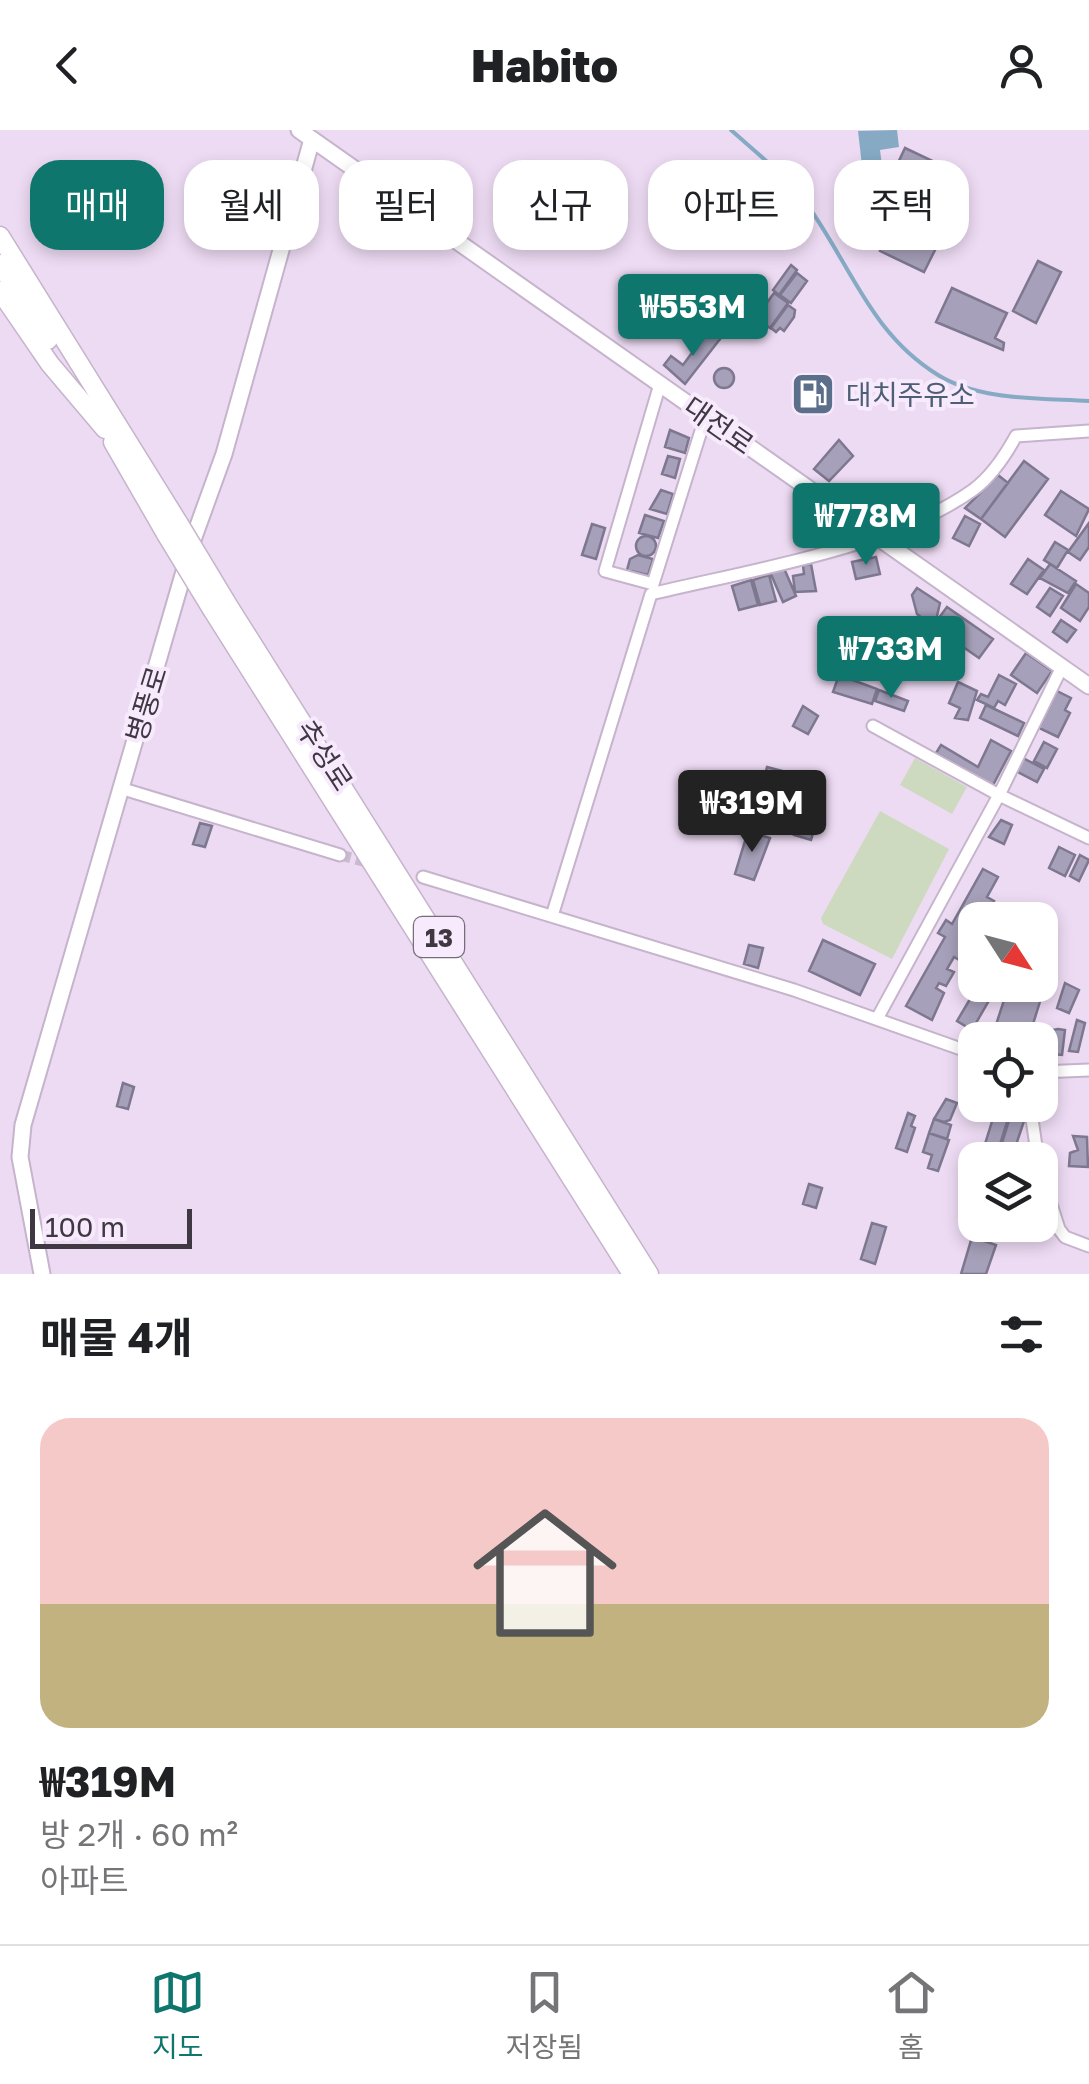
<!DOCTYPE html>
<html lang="ko">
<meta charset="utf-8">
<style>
body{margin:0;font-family:"Golos Text","Noto Sans KR",sans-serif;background:#f6f6f6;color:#202124;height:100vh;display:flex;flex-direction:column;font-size:38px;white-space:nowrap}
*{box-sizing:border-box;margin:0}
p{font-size:32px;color:#757577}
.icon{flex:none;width:55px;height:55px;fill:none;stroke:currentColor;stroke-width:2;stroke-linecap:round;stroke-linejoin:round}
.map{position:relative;height:1144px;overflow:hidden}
.side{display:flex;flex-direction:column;background:#fff;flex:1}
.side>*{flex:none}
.guide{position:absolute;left:30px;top:30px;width:1030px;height:90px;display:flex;gap:20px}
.needle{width:65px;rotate:126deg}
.controls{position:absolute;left:958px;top:772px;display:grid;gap:20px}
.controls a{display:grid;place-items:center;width:100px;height:100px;border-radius:20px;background:#fff;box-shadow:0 5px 15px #0003;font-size:50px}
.scale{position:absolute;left:30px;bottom:25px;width:162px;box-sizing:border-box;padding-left:10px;border:5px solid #3f3842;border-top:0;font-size:28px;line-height:35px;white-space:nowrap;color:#3f3842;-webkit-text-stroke:8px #f8eafd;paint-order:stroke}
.price{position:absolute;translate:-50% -85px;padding:0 22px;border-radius:10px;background:#0f766e;color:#fff;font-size:32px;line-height:65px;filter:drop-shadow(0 2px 5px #0008)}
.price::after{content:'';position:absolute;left:50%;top:60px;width:30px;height:22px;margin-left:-15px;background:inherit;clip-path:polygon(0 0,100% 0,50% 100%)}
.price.selected{background:#222;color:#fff}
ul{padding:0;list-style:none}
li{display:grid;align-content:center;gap:20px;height:530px;padding:0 40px}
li+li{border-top:2px solid #e0e0e0}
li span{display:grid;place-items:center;height:310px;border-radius:30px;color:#555}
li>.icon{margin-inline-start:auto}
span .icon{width:180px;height:180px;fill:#fffc;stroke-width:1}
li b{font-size:42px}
h2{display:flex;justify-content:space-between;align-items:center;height:120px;padding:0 40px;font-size:42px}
.pill{padding:0 35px;border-radius:30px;background:#fff;box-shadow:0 5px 15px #0003;font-size:35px;line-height:90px}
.pill.selected{background:#0f766e;color:#fff}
header{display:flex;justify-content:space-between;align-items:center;height:130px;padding:0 40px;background:#fff;font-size:45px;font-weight:800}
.menu{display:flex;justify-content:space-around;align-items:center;height:140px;border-top:2px solid #e0e0e0;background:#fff;font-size:28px;color:#757577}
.menu a{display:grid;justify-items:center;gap:5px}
.menu .selected{color:#0f766e}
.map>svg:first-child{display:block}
</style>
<header><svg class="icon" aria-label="back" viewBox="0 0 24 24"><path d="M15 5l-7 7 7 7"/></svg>Habito<svg class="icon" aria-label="person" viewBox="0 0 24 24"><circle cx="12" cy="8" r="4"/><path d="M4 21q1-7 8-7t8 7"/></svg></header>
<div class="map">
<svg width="1089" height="1144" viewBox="0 0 1089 1144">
<rect width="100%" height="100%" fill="#eddbf3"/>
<path fill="#cddac0" d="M 915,628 L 967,657 L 952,684 L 900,655 Z
M 880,681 L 949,719 L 892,829 L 823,794 L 821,788 Z"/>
<path fill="#86aac4" d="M 897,0 L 899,17 L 880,20 L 885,59 L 865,62 L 858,1 Z"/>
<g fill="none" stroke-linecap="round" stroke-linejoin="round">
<path stroke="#86aac4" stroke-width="4" d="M 731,0 C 758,24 786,46 808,76 C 851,136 871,204 938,245 C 980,271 1041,268 1089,271"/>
</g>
<path fill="#a6a0ba" stroke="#7d778f" stroke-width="2.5" d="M 905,18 L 958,43 L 927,111 L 873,86 Z
M 892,95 L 937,116 L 924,142 L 880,121 Z
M 1038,131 L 1061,142 L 1036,193 L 1013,181 Z
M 791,135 L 797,140 L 779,165 L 773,160 Z
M 797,143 L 807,151 L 791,173 L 780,165 Z
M 682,155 L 690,161 L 673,184 L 665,178 Z
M 952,158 L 1007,183 L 995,208 L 1004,213 L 1003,220 L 936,192 Z
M 774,163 L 788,173 L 770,198 L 756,188 Z
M 687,167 L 702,179 L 687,200 L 674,190 Z
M 788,175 L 795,180 L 794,187 L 784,201 L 780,198 L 776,202 L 771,198 Z
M 735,181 L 745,192 L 725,202 L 719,194 Z
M644 193a9 9 0 1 1 18 0a9 9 0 1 1-18 0Z
M 708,201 L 720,209 L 685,254 L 664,235 L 671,226 L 683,235 Z
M714 248a10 10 0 1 1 20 0a10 10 0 1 1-20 0Z
M 670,300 L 689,308 L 685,323 L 665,317 Z
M 839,310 L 853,326 L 829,351 L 814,339 Z
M 668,326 L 680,329 L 675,348 L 662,344 Z
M 1024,331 L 1048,349 L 1005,407 L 981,389 Z
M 998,345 L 1008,353 L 981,389 L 965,378 Z
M 661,360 L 673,364 L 667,384 L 650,379 Z
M 1061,361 L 1089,379 L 1076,406 L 1045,385 Z
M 645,385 L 664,391 L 658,408 L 639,403 Z
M 965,386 L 980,394 L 969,416 L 953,408 Z
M 1089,393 L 1089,417 L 1080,430 L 1068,422 Z
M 592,394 L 605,398 L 596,429 L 582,425 Z
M636 416a10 10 0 1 1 20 0a10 10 0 1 1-20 0Z
M 1055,412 L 1068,420 L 1057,438 L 1044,430 Z
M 638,425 L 653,429 L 648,445 L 627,440 L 630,429 Z
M 876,427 L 880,444 L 856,449 L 852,432 Z
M 1028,429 L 1044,440 L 1027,464 L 1011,454 Z
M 811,434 L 816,461 L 795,462 L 793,446 L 804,444 L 803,435 Z
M 1050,434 L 1076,451 L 1068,463 L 1040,448 Z
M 783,436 L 796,466 L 783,472 L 770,442 Z
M 769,445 L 776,471 L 760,475 L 753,450 Z
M 751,450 L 758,475 L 739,480 L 732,456 Z
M 1076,454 L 1089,463 L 1089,477 L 1080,491 L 1061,478 Z
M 917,458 L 940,473 L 936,490 L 926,491 L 917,484 L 912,465 Z
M 1050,458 L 1063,466 L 1050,486 L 1037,477 Z
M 947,477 L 993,509 L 979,528 L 933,496 Z
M 1061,490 L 1076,500 L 1067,512 L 1053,502 Z
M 1026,523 L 1052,541 L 1037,563 L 1011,545 Z
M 839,545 L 877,559 L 872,574 L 833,562 Z
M 999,545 L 1016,554 L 1005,575 L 998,571 L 994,578 L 977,570 L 981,564 L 988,567 Z
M 958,552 L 977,561 L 968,590 L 955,588 L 960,578 L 949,573 Z
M 879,560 L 908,571 L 904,581 L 875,571 Z
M 1057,561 L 1071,568 L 1065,580 L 1070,583 L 1058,607 L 1039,598 Z
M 986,575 L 1024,593 L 1018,606 L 980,588 Z
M 803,576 L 818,586 L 808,604 L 793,596 Z
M 991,610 L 1011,621 L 993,655 L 936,623 L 941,615 L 978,637 Z
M 1044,612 L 1057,619 L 1047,638 L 1034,631 Z
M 1023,628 L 1044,639 L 1037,652 L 1016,641 Z
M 767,637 L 782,641 L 769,687 L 755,683 Z
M 806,665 L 823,670 L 811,710 L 794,705 Z
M 1001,690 L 1012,695 L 1004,714 L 989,707 Z
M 200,693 L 212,696 L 205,717 L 193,714 Z
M 748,701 L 770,708 L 754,750 L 735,744 Z
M 1059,717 L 1075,725 L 1065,746 L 1049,738 Z
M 1080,725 L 1089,730 L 1079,751 L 1070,746 Z
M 983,739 L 998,747 L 987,767 L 994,771 L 986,786 L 979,782 L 965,807 L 973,811 L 961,831 L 954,827 L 947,839 L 954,842 L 946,856 L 939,853 L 936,858 L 944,863 L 932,890 L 906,876 L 945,807 L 938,803 L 946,790 L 952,794 Z
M 823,810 L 875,834 L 860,865 L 809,841 Z
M 749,815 L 763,818 L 758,838 L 744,834 Z
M 1065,853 L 1079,860 L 1069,883 L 1057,878 Z
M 1009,855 L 1043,862 L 1028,910 L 991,910 Z
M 976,859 L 991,867 L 972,900 L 957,891 Z
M 1077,890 L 1085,893 L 1078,922 L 1069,921 Z
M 1058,899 L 1065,900 L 1062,925 L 1052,924 L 1046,909 L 1047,901 Z
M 123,953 L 134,957 L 128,979 L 117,976 Z
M 946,969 L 957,973 L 950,990 L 944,992 L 934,989 Z
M 995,982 L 1009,986 L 995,1030 L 980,1030 Z
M 908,983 L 915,986 L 911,996 L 915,998 L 907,1022 L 896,1018 Z
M 1010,987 L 1024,991 L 1011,1030 L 997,1030 Z
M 934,989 L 951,995 L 947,1009 L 929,1003 Z
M 929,1003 L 949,1010 L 938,1041 L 928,1038 L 932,1025 L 923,1022 Z
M 1073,1006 L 1087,1007 L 1088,1037 L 1069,1036 L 1070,1023 L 1078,1020 Z
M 975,1046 L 975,1092 L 973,1097 L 960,1093 Z
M 809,1054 L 822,1058 L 816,1078 L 803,1074 Z
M 872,1093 L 886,1097 L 875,1134 L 861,1129 Z
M 972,1107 L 996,1115 L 986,1144 L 961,1144 Z"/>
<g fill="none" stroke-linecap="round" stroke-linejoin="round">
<path stroke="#cabad0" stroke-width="11" stroke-dasharray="11 5.5" stroke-linecap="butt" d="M 340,725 L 371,733"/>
<g stroke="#c5b4cb" stroke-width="15">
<path id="minor" d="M 660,254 L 605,441 L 653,454 L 706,285
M 1062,537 L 999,665 L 1089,708
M 873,596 L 999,665 L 878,887
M 120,658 L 340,725
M 423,747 L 794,860 L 975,924
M 552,786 L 651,464 C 750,440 890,419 973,360 C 992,346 1005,326 1016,306 L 1089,301
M 1040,942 L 1089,940
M 1030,975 L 1038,1030
M 1040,1040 L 1059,1099 L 1065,1107 L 1089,1116"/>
</g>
<g stroke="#c5b4cb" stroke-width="19">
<path id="tertiary" d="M 299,0 L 1089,556
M 42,1144 L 20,1027 L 23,995 L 194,407 L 224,324 L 312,9"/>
</g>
<g stroke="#c5b4cb" stroke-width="21">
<path id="primary" d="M 0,106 L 179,394
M 0,134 L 48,210
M 0,161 L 50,234 L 105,299
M 113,312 L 166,404
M 226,472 L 649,1144
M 213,481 L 632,1144"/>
</g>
<use href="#minor" stroke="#fff" stroke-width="11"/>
<use href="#tertiary" stroke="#fff" stroke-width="15"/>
<use href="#primary" stroke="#fff" stroke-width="18"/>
<g stroke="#c5b4cb" stroke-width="21" stroke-linecap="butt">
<path id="primary-bridge" d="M 179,394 L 226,472
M 166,404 L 213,481"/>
</g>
<use href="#primary-bridge" stroke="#fff" stroke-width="18"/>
</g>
<defs>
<g id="fuel-square" transform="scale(2.25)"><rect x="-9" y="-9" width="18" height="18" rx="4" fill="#5c6f8a" stroke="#f8eafd"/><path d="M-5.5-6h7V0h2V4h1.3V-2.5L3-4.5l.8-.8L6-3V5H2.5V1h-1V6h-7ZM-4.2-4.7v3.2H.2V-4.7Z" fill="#fff"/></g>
</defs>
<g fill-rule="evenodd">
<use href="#fuel-square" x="813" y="264"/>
</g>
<g text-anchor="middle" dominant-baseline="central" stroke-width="8" stroke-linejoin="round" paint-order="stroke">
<rect fill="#f8eafd" stroke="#766d7a" stroke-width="2.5" x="414" y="787" width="50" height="40" rx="8"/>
<g font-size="25" font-weight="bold" fill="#3f3842">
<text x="439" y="807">13</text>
</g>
<g font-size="28" fill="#4e5e75" stroke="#f8eafd" text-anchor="start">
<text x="846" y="264">대치주유소</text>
</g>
<g font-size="28" fill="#3f3842" stroke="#f8eafd">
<text transform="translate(719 295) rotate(35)">대전로</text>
<text transform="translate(146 574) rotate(-73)">병풍로</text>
<text transform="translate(325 625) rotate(57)">추성로</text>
</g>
</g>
</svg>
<div class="controls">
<a><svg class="needle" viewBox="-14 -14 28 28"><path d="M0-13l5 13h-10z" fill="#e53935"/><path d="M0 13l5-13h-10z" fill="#757577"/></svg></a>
<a><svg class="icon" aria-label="locate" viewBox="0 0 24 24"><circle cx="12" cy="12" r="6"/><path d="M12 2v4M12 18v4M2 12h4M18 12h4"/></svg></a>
<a><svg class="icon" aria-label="layers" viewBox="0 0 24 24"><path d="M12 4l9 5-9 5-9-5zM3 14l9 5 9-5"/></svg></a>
</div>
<div class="scale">100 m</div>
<b class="price" style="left:693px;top:229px">₩553M</b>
<b class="price" style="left:866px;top:438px">₩778M</b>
<b class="price" style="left:891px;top:571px">₩733M</b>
<b class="price selected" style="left:752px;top:725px">₩319M</b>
<div class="guide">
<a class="pill selected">매매</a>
<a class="pill">월세</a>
<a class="pill">필터</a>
<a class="pill">신규</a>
<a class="pill">아파트</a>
<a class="pill">주택</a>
</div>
</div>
<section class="side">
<h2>매물 4개<svg class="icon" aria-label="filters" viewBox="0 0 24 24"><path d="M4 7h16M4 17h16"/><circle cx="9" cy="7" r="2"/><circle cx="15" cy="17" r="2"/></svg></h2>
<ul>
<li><span style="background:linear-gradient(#f6c9c9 60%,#c2b280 0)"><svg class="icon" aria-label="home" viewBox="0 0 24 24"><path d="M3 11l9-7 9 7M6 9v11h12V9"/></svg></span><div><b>₩319M</b><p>방 2개 · 60 m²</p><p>아파트</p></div></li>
</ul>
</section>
<nav class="menu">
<a class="selected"><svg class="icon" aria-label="map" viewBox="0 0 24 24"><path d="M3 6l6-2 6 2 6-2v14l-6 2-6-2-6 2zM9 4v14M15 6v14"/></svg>지도</a>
<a><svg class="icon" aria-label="saved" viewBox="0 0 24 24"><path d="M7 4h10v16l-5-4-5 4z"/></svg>저장됨</a>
<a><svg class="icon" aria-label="home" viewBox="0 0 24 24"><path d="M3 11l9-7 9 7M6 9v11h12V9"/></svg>홈</a>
</nav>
